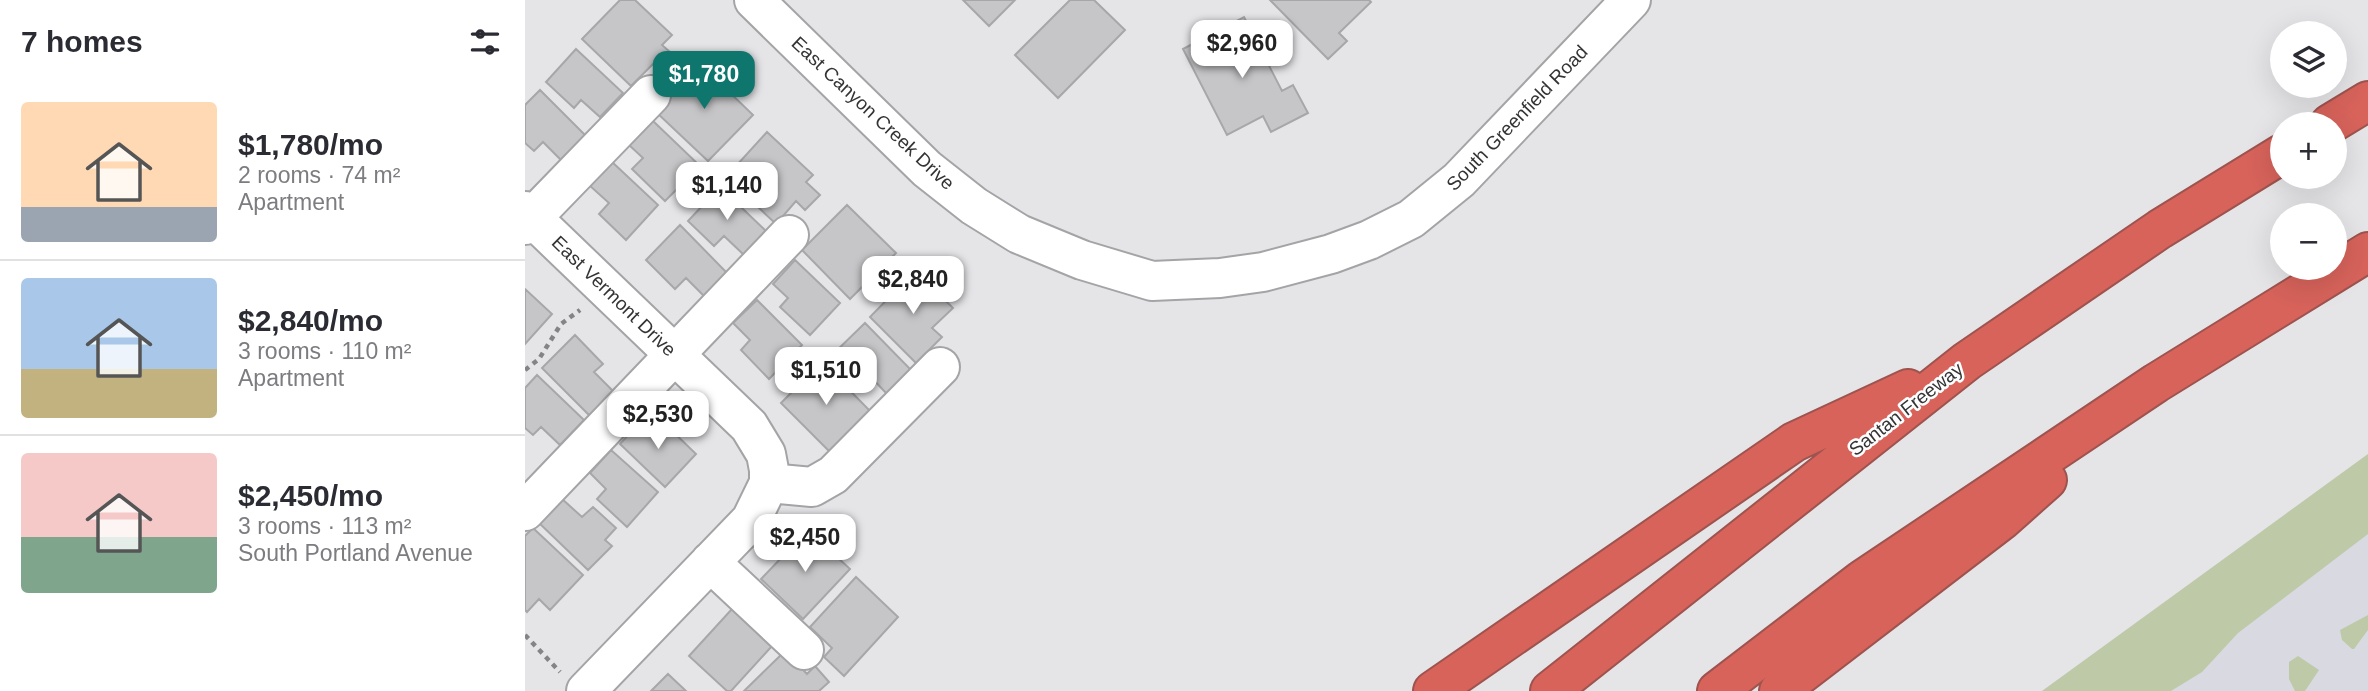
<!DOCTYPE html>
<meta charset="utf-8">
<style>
body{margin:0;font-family:Arial,sans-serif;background:#f7f7f7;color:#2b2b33;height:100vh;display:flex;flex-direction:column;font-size:26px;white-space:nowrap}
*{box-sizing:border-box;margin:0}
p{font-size:23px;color:#7c7c81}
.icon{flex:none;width:38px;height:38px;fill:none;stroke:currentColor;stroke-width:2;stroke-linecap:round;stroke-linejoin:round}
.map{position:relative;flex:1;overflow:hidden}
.drawer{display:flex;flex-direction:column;background:#fff;width:525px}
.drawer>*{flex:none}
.fabs{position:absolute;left:1745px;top:21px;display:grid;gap:14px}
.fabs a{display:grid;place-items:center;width:77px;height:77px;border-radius:50%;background:#fff;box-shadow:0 7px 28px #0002;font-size:35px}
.price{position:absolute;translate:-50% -60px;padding:0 16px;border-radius:14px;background:#fff;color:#222;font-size:23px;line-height:46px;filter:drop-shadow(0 2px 4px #0008)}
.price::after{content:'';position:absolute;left:50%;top:42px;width:21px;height:16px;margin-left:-10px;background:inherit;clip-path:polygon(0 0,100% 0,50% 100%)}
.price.active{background:#0f766e;color:#fff}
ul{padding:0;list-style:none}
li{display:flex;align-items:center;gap:21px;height:175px;padding:0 21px}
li+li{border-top:2px solid #e1e1e2}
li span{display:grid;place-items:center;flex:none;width:196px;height:140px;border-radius:7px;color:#555}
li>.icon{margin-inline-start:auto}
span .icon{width:84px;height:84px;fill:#fffc;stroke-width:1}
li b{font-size:30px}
h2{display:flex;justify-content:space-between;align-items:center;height:84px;padding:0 21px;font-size:30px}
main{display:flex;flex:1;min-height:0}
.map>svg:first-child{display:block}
</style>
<main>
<section class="drawer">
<h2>7 homes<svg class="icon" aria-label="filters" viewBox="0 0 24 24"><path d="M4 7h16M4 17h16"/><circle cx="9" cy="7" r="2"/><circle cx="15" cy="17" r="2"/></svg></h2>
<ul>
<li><span style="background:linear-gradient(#ffd9b3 75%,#9aa5b1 0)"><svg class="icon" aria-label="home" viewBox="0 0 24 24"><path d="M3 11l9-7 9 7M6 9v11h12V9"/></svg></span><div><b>$1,780/mo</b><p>2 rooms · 74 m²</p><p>Apartment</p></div></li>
<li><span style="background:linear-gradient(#a9c7e8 65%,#c2b280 0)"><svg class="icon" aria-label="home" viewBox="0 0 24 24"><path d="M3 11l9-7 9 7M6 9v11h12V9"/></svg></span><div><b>$2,840/mo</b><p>3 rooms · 110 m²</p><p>Apartment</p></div></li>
<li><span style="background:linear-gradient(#f6c9c9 60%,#7fa58c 0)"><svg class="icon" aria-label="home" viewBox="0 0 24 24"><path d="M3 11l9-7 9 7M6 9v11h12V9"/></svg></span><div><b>$2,450/mo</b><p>3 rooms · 113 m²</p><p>South Portland Avenue</p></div></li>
</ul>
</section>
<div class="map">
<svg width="1843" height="691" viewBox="0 0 1843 691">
<rect width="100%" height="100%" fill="#e5e5e8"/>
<path fill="#d9d9e2" d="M 1843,454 L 1843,691 L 1517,691 Z"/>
<path fill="#becaa7" d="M 1843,454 L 1843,534 L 1713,633 L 1677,672 L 1646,691 L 1517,691 Z
M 1843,615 L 1843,630 L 1829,649 L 1827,649 L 1817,640 L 1815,630 Z
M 1773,656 L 1794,670 L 1780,691 L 1770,691 L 1764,679 L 1764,662 Z"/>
<path fill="#c6c6c8" stroke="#a7a7aa" stroke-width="2" d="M 95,0 L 110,0 L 147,35 L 137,45 L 153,59 L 138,74 L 128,64 L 106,86 L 57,39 Z
M 438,0 L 490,0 L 464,26 Z
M 545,0 L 569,0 L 600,30 L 533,98 L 490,55 Z
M 745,0 L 844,0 L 846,2 L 814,33 L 822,41 L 803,59 Z
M 719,17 L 757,91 L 768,85 L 783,113 L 746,132 L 738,116 L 702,135 L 658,49 Z
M 51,49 L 98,93 L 75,117 L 56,100 L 49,108 L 21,82 Z
M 169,58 L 228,115 L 183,161 L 131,112 L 155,88 L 148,80 Z
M 15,90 L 61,136 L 36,160 L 18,142 L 9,151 L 0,143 L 0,105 Z
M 127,120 L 175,166 L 140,201 L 107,169 L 118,158 L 103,144 Z
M 242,132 L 288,175 L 281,182 L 295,195 L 280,210 L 271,201 L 251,224 L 201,177 Z
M 86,161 L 133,205 L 101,240 L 74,214 L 84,203 L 64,185 Z
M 195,187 L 241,231 L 219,255 L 199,236 L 189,246 L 163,221 Z
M 322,205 L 371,253 L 325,299 L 277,250 Z
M 155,225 L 203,274 L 180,297 L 161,278 L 150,289 L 121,260 Z
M 270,260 L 315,303 L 285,335 L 255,307 L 263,298 L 248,284 Z
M 390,271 L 428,308 L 407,328 L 417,337 L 391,363 L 345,317 Z
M 0,289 L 27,314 L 0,344 Z
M 232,300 L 277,345 L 244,379 L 216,350 L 225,340 L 208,323 Z
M 340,323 L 386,370 L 362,394 L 343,374 L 332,385 L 305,357 Z
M 50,335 L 78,364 L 69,372 L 89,392 L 65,416 L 17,368 Z
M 297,362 L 345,411 L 305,452 L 256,403 Z
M 12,375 L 59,420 L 35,445 L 16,427 L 8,435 L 0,428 L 0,388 Z
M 117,420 L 131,433 L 140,424 L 171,454 L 140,487 L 95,444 Z
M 86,450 L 133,492 L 102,527 L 72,499 L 81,489 L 65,473 Z
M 36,498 L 57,517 L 68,507 L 91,528 L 80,540 L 87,546 L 63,570 L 13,522 Z
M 8,528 L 58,575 L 25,610 L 14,599 L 2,612 L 0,610 L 0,536 Z
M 283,530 L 325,569 L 278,619 L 236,579 Z
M 331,577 L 373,617 L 319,676 L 299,657 L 307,648 L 285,627 Z
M 207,609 L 247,646 L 206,691 L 202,691 L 164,656 Z
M 260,651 L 282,674 L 290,666 L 304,682 L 294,691 L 219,691 Z
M 143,674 L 161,691 L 126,691 Z"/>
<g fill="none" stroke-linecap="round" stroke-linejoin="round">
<g stroke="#a4a4a7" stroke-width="42">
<path id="minor" d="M 229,0 L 402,169 L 449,206 L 494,234 L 557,260 L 627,281 L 695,278 L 738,272 L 806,254 L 844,240 L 886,219 L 934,180 L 1106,0
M 0,211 L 224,426 L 241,454 L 244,470 L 244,483 L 226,520 L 61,691
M 0,225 L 126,95
M 244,483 L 287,487 L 308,475 L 415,367
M 0,511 L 264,235
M 185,562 L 279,650"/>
</g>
<g stroke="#9e534e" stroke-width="42">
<path id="highway" d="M 1805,124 L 1843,101
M 908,691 L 1269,442 L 1383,389
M 1025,691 L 1442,361 L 1635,229 L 1757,154
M 1192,691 L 1337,580 L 1631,383 L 1843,252
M 1254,691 L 1477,520 L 1522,480"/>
</g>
<path stroke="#848486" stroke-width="4.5" stroke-dasharray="5 5" stroke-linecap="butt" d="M 0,370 L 14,359 L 36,324 L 55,310
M 0,635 L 35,672"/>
<use href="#minor" stroke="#fff" stroke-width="38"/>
<use href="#highway" stroke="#d7635b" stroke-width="38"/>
</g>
<g text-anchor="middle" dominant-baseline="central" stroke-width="5" stroke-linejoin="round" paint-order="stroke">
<g font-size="19" fill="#343435" stroke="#fff">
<text transform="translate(348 113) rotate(43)">East Canyon Creek Drive</text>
<text transform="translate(992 118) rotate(-46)">South Greenfield Road</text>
<text transform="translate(89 296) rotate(44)">East Vermont Drive</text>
<text transform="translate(1381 409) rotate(-38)">Santan Freeway</text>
</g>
</g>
</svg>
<div class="fabs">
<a><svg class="icon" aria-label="layers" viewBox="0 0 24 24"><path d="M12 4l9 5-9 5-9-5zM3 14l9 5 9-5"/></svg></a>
<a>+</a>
<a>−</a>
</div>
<b class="price" style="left:717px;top:80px">$2,960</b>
<b class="price active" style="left:179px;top:111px">$1,780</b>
<b class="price" style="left:202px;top:222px">$1,140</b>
<b class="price" style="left:388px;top:316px">$2,840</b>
<b class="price" style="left:301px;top:407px">$1,510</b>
<b class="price" style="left:133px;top:451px">$2,530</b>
<b class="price" style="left:280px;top:574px">$2,450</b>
</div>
</main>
